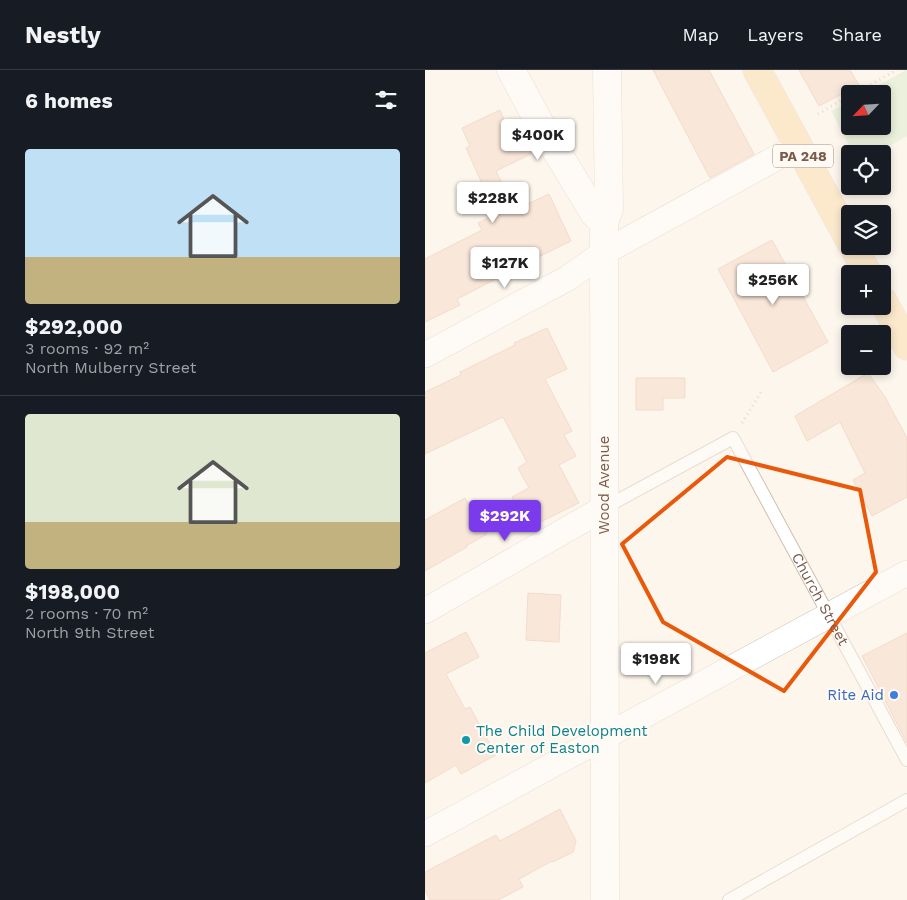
<!DOCTYPE html>
<meta charset="utf-8">
<style>
body{margin:0;font-family:"Work Sans",sans-serif;background:#20242c;color:#f1f3f6;height:100vh;display:flex;flex-direction:column;font-size:19px;white-space:nowrap}
*{box-sizing:border-box;margin:0}
p{font-size:16px;color:#9ea1a6}
.icon{flex:none;width:28px;height:28px;fill:none;stroke:currentColor;stroke-width:2;stroke-linecap:round;stroke-linejoin:round}
.map{position:relative;flex:1;overflow:hidden}
.panel{display:flex;flex-direction:column;background:#171b24;width:425px}
.panel>*{flex:none}
.needle{width:32px;rotate:245deg}
.buttons{position:absolute;left:416px;top:15px;display:grid;gap:10px}
.buttons a{display:grid;place-items:center;width:50px;height:50px;border-radius:5px;background:#171b24;box-shadow:0 2px 8px #0003;font-size:25px}
.price{position:absolute;translate:-50% -42px;padding:0 11px;border-radius:5px;background:#fff;color:#222;font-size:16px;line-height:32px;filter:drop-shadow(0 1px 2px #0008)}
.price::after{content:'';position:absolute;left:50%;top:30px;width:15px;height:11px;margin-left:-8px;background:inherit;clip-path:polygon(0 0,100% 0,50% 100%)}
.price.selected{background:#7c3aed;color:#fff}
ul{padding:0;list-style:none}
li{display:grid;align-content:center;gap:10px;height:265px;padding:0 25px}
li+li{border-top:1px solid #363941}
li span{display:grid;place-items:center;height:155px;border-radius:5px;color:#555}
li>.icon{margin-inline-start:auto}
span .icon{width:90px;height:90px;fill:#fffc;stroke-width:1}
li b{font-size:21px}
h2{display:flex;justify-content:space-between;align-items:center;height:60px;padding:0 25px;font-size:21px}
header{display:flex;align-items:center;gap:30px;box-sizing:border-box;height:70px;padding:0 25px;background:#171b24;border-bottom:1px solid #363941}
header strong{font-size:24px}
nav{display:flex;gap:28px;margin-inline-start:auto;font-size:18px}
main{display:flex;flex:1;min-height:0}
.map>svg:first-child{display:block}
</style>
<header>
<strong>Nestly</strong>
<nav><a>Map</a><a>Layers</a><a>Share</a></nav>
</header>
<main>
<section class="panel">
<h2>6 homes<svg class="icon" aria-label="filters" viewBox="0 0 24 24"><path d="M4 7h16M4 17h16"/><circle cx="9" cy="7" r="2"/><circle cx="15" cy="17" r="2"/></svg></h2>
<ul>
<li><span style="background:linear-gradient(#bfe0f5 70%,#c2b280 0)"><svg class="icon" aria-label="home" viewBox="0 0 24 24"><path d="M3 11l9-7 9 7M6 9v11h12V9"/></svg></span><div><b>$292,000</b><p>3 rooms · 92 m²</p><p>North Mulberry Street</p></div></li>
<li><span style="background:linear-gradient(#dfe7d0 70%,#c2b280 0)"><svg class="icon" aria-label="home" viewBox="0 0 24 24"><path d="M3 11l9-7 9 7M6 9v11h12V9"/></svg></span><div><b>$198,000</b><p>2 rooms · 70 m²</p><p>North 9th Street</p></div></li>
</ul>
</section>
<div class="map">
<svg width="482" height="830" viewBox="0 0 482 830">
<rect width="100%" height="100%" fill="#fdf6ec"/>
<path fill="#d8ecc9" d="M 481,0 L 482,0 L 482,66 L 451,84 L 429,84 L 406,41 L 425,31 L 425,56 L 458,56 L 458,24 L 438,24 Z"/>
<path fill="#f3d5c3" stroke="#e6bba3" d="M 228,0 L 284,0 L 329,84 L 285,108 Z
M 374,0 L 425,0 L 434,15 L 394,36 Z
M 75,40 L 83,59 L 92,55 L 106,84 L 71,101 L 90,140 L 124,124 L 146,171 L 72,207 L 73,208 L 32,229 L 35,235 L 0,252 L 0,189 L 57,160 L 53,153 L 71,144 L 41,78 L 45,76 L 37,58 Z
M 347,170 L 403,272 L 348,302 L 293,199 Z
M 122,258 L 142,299 L 120,309 L 147,361 L 139,365 L 151,386 L 134,395 L 154,433 L 103,458 L 87,427 L 104,418 L 93,398 L 102,392 L 78,347 L 0,384 L 0,322 L 36,305 L 35,302 L 90,275 L 89,273 Z
M 443,303 L 460,327 L 482,368 L 482,427 L 447,446 L 428,410 L 440,403 L 415,352 L 382,371 L 370,346 Z
M 211,308 L 260,308 L 260,328 L 238,328 L 238,340 L 211,340 Z
M 40,428 L 62,464 L 41,476 L 42,477 L 0,501 L 0,450 Z
M 103,523 L 136,525 L 134,572 L 101,570 Z
M 41,562 L 54,587 L 21,604 L 40,639 L 45,637 L 71,685 L 36,704 L 31,695 L 0,713 L 0,583 Z
M 482,563 L 482,673 L 437,586 Z
M 135,739 L 151,771 L 148,782 L 128,792 L 127,791 L 94,809 L 98,817 L 73,830 L 5,830 L 0,820 L 0,802 L 71,765 L 75,771 Z"/>
<g fill="none" stroke-linecap="round" stroke-linejoin="round">
<g stroke="#d1beb0" stroke-width="14">
<g id="lane">
<path id="s1" d="M 179,438 L 308,368 L 482,690"/>
<path d="M 304,830 L 482,730"/>
</g>
</g>
<g stroke="#d1beb0" stroke-width="26">
<path id="street" d="M 0,285 L 143,208 L 178,183 L 373,76
M 0,541 L 179,438
M 0,764 L 482,503"/>
</g>
<g stroke="#d6c0b0" stroke-width="29">
<path id="secondary" d="M 86,0 L 115,54 L 169,143 L 179,153
M 180,830 L 179,153 L 184,139 L 182,0"/>
</g>
<g stroke="#dad1cd" stroke-width="29">
<path id="primary" d="M 332,0 L 425,171
M 428,176 L 443,204
M 458,231 L 482,276"/>
</g>
<path stroke="#d9b8a5" stroke-width="3" stroke-dasharray="1 4" stroke-linecap="butt" d="M 428,24 L 472,0
M 393,44 L 425,25
M 317,353 L 338,319"/>
<use href="#lane" stroke="#fff" stroke-width="12"/>
<use href="#street" stroke="#fff" stroke-width="25"/>
<use href="#secondary" stroke="#fff" stroke-width="28"/>
<use href="#primary" stroke="#fbd9a5" stroke-width="28"/>
</g>
<path d="M0 0H482V830H0ZM 302,387 L 435,420 L 451,502 L 359,621 L 238,552 L 197,474 Z" fill="#fdf6ec" fill-opacity=".55" fill-rule="evenodd"/>
<path fill="none" stroke="#e8590c" stroke-width="4" stroke-linejoin="round" d="M 302,387 L 435,420 L 451,502 L 359,621 L 238,552 L 197,474 Z"/>
<circle fill="#3f7fe0" stroke="#fffaf3" stroke-width="2" cx="469" cy="625" r="5"/>
<circle fill="#0f9aa8" stroke="#fffaf3" stroke-width="2" cx="41" cy="670" r="5"/>
<g text-anchor="middle" dominant-baseline="central" stroke-width="4" stroke-linejoin="round" paint-order="stroke">
<rect fill="#fffaf3" stroke="#a28b7f" stroke-width="1" x="348" y="74.5" width="60" height="23" rx="4"/>
<g font-size="14" font-weight="bold" fill="#7a5c4d">
<text x="378" y="86">PA 248</text>
</g>
<g font-size="15" fill="#7a5c4d" stroke="#fffaf3">
<text transform="translate(179 415) rotate(-90)">Wood Avenue</text>
<text stroke="none"><textPath href="#s1" startOffset="330">Church Street</textPath></text>
</g>
<g font-size="15" fill="#366cbe" stroke="#fffaf3" text-anchor="end">
<text x="459" y="625">Rite Aid</text>
</g>
<g font-size="15" fill="#0d838f" stroke="#fffaf3" text-anchor="start">
<text x="51" y="661">The Child Development<tspan x="51" dy="17">Center of Easton</tspan></text>
</g>
</g>
</svg>
<div class="buttons">
<a><svg class="needle" viewBox="-14 -14 28 28"><path d="M0-13l5 13h-10z" fill="#e53935"/><path d="M0 13l5-13h-10z" fill="#9ea1a6"/></svg></a>
<a><svg class="icon" aria-label="locate" viewBox="0 0 24 24"><circle cx="12" cy="12" r="6"/><path d="M12 2v4M12 18v4M2 12h4M18 12h4"/></svg></a>
<a><svg class="icon" aria-label="layers" viewBox="0 0 24 24"><path d="M12 4l9 5-9 5-9-5zM3 14l9 5 9-5"/></svg></a>
<a>+</a>
<a>−</a>
</div>
<b class="price" style="left:113px;top:91px">$400K</b>
<b class="price" style="left:68px;top:154px">$228K</b>
<b class="price" style="left:80px;top:219px">$127K</b>
<b class="price" style="left:348px;top:236px">$256K</b>
<b class="price selected" style="left:80px;top:472px">$292K</b>
<b class="price" style="left:231px;top:615px">$198K</b>
</div>
</main>
